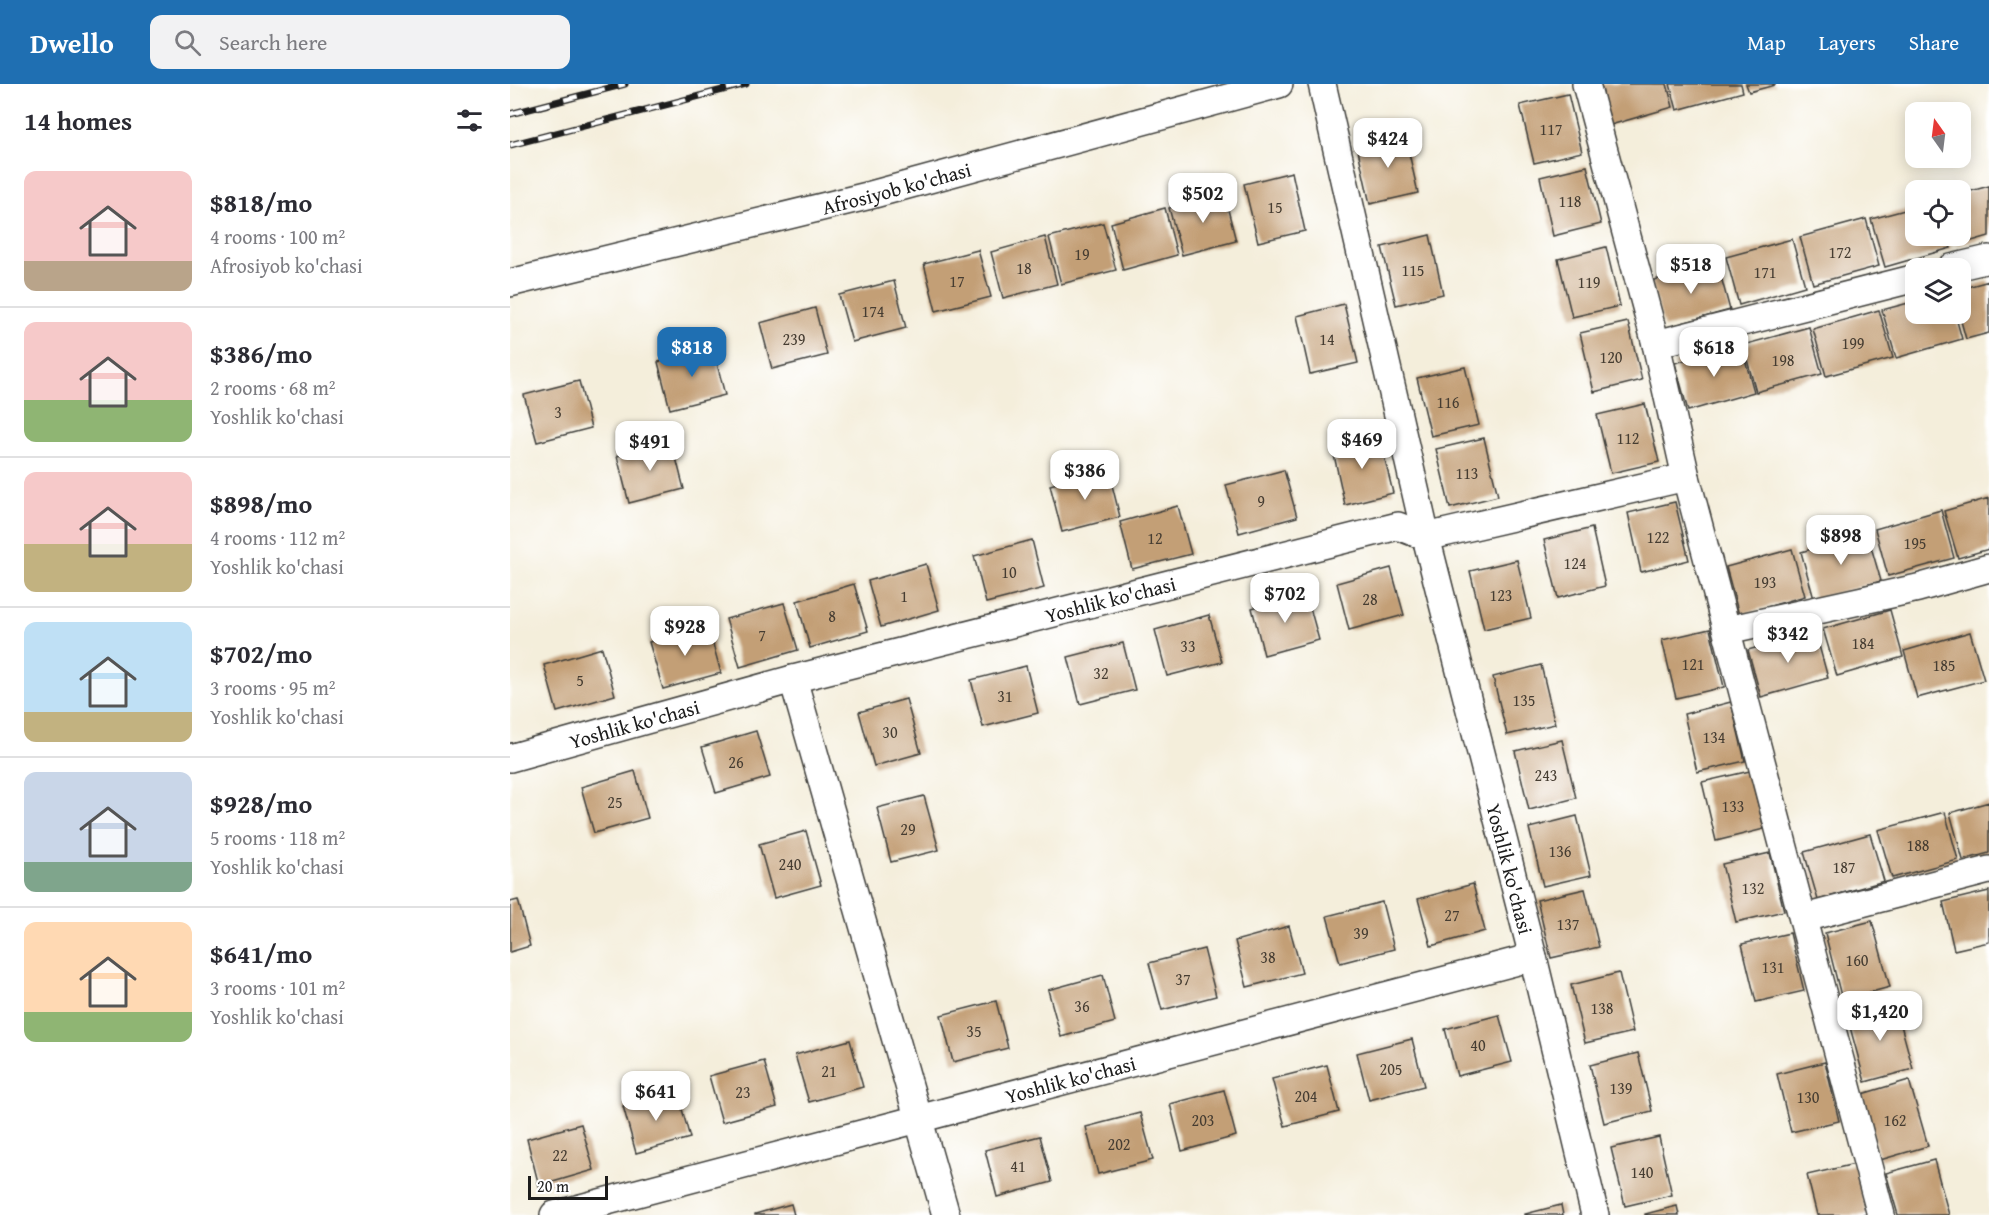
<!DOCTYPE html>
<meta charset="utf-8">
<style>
body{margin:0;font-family:"Gentium Book Plus",serif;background:#f2f2f3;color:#2b2b33;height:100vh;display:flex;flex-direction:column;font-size:22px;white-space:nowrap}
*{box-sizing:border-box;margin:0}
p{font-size:20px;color:#7c7c81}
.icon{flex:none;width:33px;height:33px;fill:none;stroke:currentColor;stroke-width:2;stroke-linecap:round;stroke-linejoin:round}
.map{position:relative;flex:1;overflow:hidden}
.sheet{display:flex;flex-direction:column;background:#fff;width:510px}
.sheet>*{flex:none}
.needle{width:39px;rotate:346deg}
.controls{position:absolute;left:1395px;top:18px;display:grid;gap:12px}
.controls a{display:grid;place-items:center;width:66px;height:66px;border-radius:12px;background:#fff;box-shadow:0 3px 15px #0003;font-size:30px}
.scale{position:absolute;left:18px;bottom:15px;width:80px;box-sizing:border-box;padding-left:6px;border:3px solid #1c1c1c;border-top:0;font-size:16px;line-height:21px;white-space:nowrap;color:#1c1c1c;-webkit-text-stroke:4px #fff;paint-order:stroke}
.price{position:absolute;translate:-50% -51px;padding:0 14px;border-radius:12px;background:#fff;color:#222;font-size:20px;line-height:39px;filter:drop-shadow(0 2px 3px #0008)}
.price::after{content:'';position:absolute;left:50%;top:36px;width:18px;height:14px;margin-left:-9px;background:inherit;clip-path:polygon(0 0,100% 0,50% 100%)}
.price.active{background:#1f6fb2;color:#fff}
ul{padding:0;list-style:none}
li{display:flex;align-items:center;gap:18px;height:150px;padding:0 24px}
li+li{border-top:2px solid #e1e1e2}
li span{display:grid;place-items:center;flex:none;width:168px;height:120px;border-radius:12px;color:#555}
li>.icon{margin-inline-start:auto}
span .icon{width:72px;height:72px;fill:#fffc;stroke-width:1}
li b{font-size:26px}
h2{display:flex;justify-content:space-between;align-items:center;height:72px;padding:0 24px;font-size:26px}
header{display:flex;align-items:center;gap:36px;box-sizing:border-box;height:84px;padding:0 30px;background:#1f6fb2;color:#fff}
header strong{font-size:28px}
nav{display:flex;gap:33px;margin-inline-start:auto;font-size:21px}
.search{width:420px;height:54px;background:#f2f2f3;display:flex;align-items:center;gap:15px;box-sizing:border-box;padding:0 21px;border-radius:12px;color:#7c7c81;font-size:22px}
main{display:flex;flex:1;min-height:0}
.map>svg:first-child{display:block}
</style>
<header>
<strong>Dwello</strong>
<div class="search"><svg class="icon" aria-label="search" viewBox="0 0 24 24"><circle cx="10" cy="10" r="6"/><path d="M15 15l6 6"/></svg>Search here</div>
<nav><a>Map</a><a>Layers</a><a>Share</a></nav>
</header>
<main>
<section class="sheet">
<h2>14 homes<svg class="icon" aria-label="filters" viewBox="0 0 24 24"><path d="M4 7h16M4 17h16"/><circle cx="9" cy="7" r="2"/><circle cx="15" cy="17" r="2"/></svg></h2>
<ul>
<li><span style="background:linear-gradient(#f6c9c9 75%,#b9a48a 0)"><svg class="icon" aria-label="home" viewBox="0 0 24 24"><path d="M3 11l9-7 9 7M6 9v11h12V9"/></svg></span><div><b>$818/mo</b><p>4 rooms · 100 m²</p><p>Afrosiyob ko'chasi</p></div></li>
<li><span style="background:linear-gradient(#f6c9c9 65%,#8fb573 0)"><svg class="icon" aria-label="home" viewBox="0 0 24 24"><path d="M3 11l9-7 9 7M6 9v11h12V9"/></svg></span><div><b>$386/mo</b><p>2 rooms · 68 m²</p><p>Yoshlik ko'chasi</p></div></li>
<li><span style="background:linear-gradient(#f6c9c9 60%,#c2b280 0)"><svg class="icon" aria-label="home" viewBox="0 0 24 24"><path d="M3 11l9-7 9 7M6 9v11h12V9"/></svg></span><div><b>$898/mo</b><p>4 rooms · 112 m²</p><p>Yoshlik ko'chasi</p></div></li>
<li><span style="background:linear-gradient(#bfe0f5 75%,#c2b280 0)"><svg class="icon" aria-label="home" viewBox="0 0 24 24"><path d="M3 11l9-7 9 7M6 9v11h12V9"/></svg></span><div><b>$702/mo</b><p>3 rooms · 95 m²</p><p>Yoshlik ko'chasi</p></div></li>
<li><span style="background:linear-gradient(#c9d6e8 75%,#7fa58c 0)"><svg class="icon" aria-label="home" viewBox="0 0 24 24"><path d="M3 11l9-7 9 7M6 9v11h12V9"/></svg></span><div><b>$928/mo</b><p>5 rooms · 118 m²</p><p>Yoshlik ko'chasi</p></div></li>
<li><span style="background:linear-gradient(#ffd9b3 75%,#8fb573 0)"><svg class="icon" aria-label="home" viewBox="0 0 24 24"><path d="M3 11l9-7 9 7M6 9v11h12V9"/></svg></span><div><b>$641/mo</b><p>3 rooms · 101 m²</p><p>Yoshlik ko'chasi</p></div></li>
</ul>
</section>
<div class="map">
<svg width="1479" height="1131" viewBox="0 0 1479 1131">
<rect width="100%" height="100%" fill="#fff"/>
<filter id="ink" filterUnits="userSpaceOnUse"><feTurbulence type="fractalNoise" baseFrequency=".0167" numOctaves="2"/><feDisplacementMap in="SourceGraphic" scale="12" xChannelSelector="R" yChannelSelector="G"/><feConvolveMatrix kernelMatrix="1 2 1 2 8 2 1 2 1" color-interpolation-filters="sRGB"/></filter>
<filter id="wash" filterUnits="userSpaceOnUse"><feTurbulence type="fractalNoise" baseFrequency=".008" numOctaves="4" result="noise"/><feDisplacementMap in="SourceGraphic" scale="24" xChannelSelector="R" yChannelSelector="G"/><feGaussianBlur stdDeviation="1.35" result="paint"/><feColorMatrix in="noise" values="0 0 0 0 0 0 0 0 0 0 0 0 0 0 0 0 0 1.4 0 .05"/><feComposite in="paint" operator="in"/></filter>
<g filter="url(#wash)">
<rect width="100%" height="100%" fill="#f4eedb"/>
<g id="blocks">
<path fill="#c39f76" d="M 1085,0 L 1157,0 L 1163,23 L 1097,42 Z
M 1160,0 L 1231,0 L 1233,8 L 1167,26 Z
M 1236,0 L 1265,0 L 1265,1 L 1239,8 Z
M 1058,10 L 1072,68 L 1024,79 L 1010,21 Z
M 895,51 L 908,109 L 860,120 L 847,62 Z
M 1077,82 L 1091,140 L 1043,152 L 1030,93 Z
M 782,88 L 795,147 L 748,158 L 734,100 Z
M 1479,102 L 1479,152 L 1448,161 L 1446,152 L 1450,152 L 1450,110 Z
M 714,110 L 726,157 L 672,171 L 659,124 Z
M 1406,123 L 1406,152 L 1437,152 L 1441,164 L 1375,183 L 1361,135 Z
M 655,124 L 667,171 L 613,186 L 601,139 Z
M 1356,135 L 1369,182 L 1303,200 L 1290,153 Z
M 593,139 L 606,186 L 551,200 L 539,153 Z
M 920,151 L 933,210 L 886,221 L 872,163 Z
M 535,153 L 547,200 L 493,214 L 481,168 Z
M 1282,155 L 1295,202 L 1229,221 L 1216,173 Z
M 1096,163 L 1110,222 L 1062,233 L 1048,175 Z
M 468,166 L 481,213 L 426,227 L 414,180 Z
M 1207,178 L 1220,226 L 1154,244 L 1141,197 Z
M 384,197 L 396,244 L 342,258 L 329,211 Z
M 1479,197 L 1479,249 L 1456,255 L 1449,230 L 1450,205 Z
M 1406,217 L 1406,230 L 1445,230 L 1452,255 L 1386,274 L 1372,226 Z
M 834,220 L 848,279 L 800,290 L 787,232 Z
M 305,224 L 317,271 L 262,285 L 250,239 Z
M 1369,226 L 1383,274 L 1316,292 L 1303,245 Z
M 1118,238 L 1132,296 L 1084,308 L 1070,249 Z
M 1299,243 L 1312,290 L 1246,308 L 1233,261 Z
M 1231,261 L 1244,308 L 1178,327 L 1165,279 Z
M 203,264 L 215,311 L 160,325 L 148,278 Z
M 955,283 L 969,341 L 921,352 L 907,294 Z
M 69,297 L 81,344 L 27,358 L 14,311 Z
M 1135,320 L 1149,378 L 1101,389 L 1087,331 Z
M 869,351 L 883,409 L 835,421 L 822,362 Z
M 974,354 L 988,412 L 940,424 L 926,365 Z
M 162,358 L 174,405 L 119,419 L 107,372 Z
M 598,385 L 610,433 L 552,448 L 540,401 Z
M 774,386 L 787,433 L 729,449 L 716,401 Z
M 1479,414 L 1479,465 L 1448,474 L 1434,427 Z
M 1165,418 L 1179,476 L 1131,488 L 1118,429 Z
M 668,422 L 681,470 L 622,485 L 610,438 Z
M 1431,426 L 1444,474 L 1378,492 L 1365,445 Z
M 1082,444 L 1095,502 L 1048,514 L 1034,456 Z
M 1357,449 L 1371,497 L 1304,515 L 1291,468 Z
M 522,456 L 534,504 L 476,519 L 464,472 Z
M 1282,465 L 1295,512 L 1229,531 L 1216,483 Z
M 1007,476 L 1021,534 L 974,545 L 960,487 Z
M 416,480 L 429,526 L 371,543 L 358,497 Z
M 881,484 L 894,531 L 839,546 L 827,499 Z
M 344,500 L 358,547 L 300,564 L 287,517 Z
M 796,509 L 809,556 L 754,571 L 742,524 Z
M 274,519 L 288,566 L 230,583 L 216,535 Z
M 1380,526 L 1393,573 L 1327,592 L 1313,545 Z
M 699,531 L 712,578 L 657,592 L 645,546 Z
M 198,542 L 211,589 L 153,605 L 139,558 Z
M 1200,545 L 1214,603 L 1166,614 L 1152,556 Z
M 1305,547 L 1318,594 L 1251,613 L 1238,566 Z
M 1460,548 L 1474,596 L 1407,614 L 1394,567 Z
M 613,559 L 625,606 L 570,620 L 558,573 Z
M 92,564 L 105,611 L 47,628 L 34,581 Z
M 1031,581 L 1045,640 L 997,651 L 983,593 Z
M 516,582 L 528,629 L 473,643 L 461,596 Z
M 396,615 L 411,669 L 364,682 L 349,628 Z
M 1221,618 L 1235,677 L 1187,688 L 1174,630 Z
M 246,647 L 260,693 L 206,709 L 192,663 Z
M 1052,656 L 1066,714 L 1019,726 L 1005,667 Z
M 125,687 L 138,734 L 84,749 L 71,703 Z
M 1240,687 L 1254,745 L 1206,757 L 1192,698 Z
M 414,712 L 429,766 L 381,778 L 367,724 Z
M 1479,718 L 1479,769 L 1453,776 L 1440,729 Z
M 1435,728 L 1448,776 L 1382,794 L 1368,746 Z
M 1067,732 L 1081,791 L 1033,802 L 1019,744 Z
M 296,747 L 311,801 L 264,814 L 249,760 Z
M 1360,750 L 1374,797 L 1308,816 L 1294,768 Z
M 1260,769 L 1274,827 L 1226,838 L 1212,780 Z
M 963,800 L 975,847 L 921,862 L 908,815 Z
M 1075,805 L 1089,863 L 1041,874 L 1027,816 Z
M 1479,807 L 1479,858 L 1444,866 L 1433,818 Z
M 8,816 L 20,862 L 0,868 L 0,818 Z
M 872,818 L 884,865 L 830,879 L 817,832 Z
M 1362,837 L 1380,903 L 1332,916 L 1315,849 Z
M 779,842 L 792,889 L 737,903 L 725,857 Z
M 1280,849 L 1294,907 L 1246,918 L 1232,860 Z
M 694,865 L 706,912 L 652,926 L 639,879 Z
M 1109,889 L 1123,948 L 1075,959 L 1061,901 Z
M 593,891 L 605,938 L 551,953 L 538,906 Z
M 486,917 L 498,964 L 443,978 L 431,931 Z
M 1385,919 L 1403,985 L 1355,998 L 1337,932 Z
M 989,931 L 1002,978 L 947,992 L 935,945 Z
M 902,955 L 914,1002 L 859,1016 L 847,969 Z
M 340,956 L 353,1003 L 299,1018 L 285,971 Z
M 1128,969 L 1142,1027 L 1094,1039 L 1080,981 Z
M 254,977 L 267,1023 L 212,1038 L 199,992 Z
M 1315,978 L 1329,1037 L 1281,1048 L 1267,990 Z
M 817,981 L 829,1028 L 775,1042 L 762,995 Z
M 1399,996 L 1418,1062 L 1370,1076 L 1352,1010 Z
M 714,1006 L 726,1052 L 672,1067 L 660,1020 Z
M 167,1007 L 180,1054 L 126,1069 L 113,1022 Z
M 630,1029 L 643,1076 L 588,1090 L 576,1043 Z
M 71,1040 L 84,1086 L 29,1102 L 17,1055 Z
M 530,1052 L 542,1098 L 487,1113 L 475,1066 Z
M 1149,1053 L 1162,1111 L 1115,1122 L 1101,1064 Z
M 1424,1076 L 1439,1131 L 1388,1131 L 1376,1089 Z
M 1345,1080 L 1357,1131 L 1307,1131 L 1297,1091 Z
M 281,1120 L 284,1131 L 245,1131 L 245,1130 Z
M 1051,1121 L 1053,1131 L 1015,1131 L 1015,1130 Z
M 1167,1122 L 1169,1131 L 1135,1131 L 1135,1130 Z"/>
</g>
</g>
<g filter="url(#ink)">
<use href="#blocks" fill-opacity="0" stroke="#3c3c39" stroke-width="1.5"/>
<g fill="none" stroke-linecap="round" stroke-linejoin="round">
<g stroke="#3c3c39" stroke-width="30">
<g id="minor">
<path id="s1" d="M 812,0 L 916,453 L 1023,873 L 1085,1131"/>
<path d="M 1076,0 L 1146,260 L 1176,393 L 1371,1131"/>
<path d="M 1441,184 L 1479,175"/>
<path id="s2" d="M 0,199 L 357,112 L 769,0"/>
<path d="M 1146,260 L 1406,194"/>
<path d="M 1217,546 L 1408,504 L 1479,484"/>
<path d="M 283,595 L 436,1131"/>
<path id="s3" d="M 0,674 L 283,595 L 888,442 L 916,453 L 1176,393"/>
<path d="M 1294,834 L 1479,786"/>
<path id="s4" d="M 44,1131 L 1023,873"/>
</g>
</g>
<use href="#minor" stroke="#fff" stroke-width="27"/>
<g stroke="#1c1c1c" stroke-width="7">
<path id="rail" d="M 0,30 L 115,0
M 0,61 L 236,0"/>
</g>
<use href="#rail" stroke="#fff" stroke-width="4.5" stroke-dasharray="14" stroke-linecap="butt"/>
</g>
</g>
<g text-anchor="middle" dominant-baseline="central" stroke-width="4.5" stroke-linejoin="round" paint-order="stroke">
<g font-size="16" fill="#463d32">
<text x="1041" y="45">117</text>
<text x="1060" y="117">118</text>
<text x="765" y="123">15</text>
<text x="1330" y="168">172</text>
<text x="572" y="170">19</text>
<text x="514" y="184">18</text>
<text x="903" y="186">115</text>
<text x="1255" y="188">171</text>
<text x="447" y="197">17</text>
<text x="1079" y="198">119</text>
<text x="363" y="227">174</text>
<text x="284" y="255">239</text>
<text x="817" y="255">14</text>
<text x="1343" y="259">199</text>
<text x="1101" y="273">120</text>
<text x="1273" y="276">198</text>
<text x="938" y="318">116</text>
<text x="48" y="328">3</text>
<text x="1118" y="354">112</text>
<text x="957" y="389">113</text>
<text x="751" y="417">9</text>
<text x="1148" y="453">122</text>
<text x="645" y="454">12</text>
<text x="1405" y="459">195</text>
<text x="1065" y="479">124</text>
<text x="499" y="488">10</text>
<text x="1255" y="498">193</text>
<text x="991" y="511">123</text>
<text x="394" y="512">1</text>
<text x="860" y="515">28</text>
<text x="322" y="532">8</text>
<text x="252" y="551">7</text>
<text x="1353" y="559">184</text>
<text x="678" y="562">33</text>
<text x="1183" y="580">121</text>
<text x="1434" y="581">185</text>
<text x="591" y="589">32</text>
<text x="70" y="596">5</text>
<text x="495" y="612">31</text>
<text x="1014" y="616">135</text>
<text x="380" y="648">30</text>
<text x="1204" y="653">134</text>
<text x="226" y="678">26</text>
<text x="1036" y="691">243</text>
<text x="105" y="718">25</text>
<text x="1223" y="722">133</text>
<text x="398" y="745">29</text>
<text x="1408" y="761">188</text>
<text x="1050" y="767">136</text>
<text x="280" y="780">240</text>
<text x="1334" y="783">187</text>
<text x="1243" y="804">132</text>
<text x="942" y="831">27</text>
<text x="1058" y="840">137</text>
<text x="851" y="849">39</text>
<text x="758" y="873">38</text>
<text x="1347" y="876">160</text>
<text x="1263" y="883">131</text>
<text x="673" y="895">37</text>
<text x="572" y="922">36</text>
<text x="1092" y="924">138</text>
<text x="464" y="947">35</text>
<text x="968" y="961">40</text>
<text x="881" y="985">205</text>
<text x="319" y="987">21</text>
<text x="1111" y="1004">139</text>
<text x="233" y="1008">23</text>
<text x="796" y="1012">204</text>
<text x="1298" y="1013">130</text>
<text x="693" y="1036">203</text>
<text x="1385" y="1036">162</text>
<text x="609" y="1060">202</text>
<text x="50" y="1071">22</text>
<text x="508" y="1082">41</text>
<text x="1132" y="1088">140</text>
</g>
<g font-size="20" fill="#1c1c1c" stroke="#fff">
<text stroke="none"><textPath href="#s2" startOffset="398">Afrosiyob ko'chasi</textPath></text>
<text stroke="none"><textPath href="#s3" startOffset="621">Yoshlik ko'chasi</textPath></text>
<text stroke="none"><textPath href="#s3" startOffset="129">Yoshlik ko'chasi</textPath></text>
<text stroke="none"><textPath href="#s1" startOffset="807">Yoshlik ko'chasi</textPath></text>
<text stroke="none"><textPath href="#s4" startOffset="534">Yoshlik ko'chasi</textPath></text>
</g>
</g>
</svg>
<div class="controls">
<a><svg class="needle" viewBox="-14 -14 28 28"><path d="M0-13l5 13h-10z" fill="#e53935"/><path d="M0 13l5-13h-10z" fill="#7c7c81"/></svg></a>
<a><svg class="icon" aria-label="locate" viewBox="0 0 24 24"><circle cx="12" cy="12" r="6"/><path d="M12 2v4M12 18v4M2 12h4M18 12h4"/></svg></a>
<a><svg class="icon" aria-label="layers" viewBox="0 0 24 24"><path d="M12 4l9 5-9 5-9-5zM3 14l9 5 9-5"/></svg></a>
</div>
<div class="scale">20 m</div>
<b class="price" style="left:878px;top:85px">$424</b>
<b class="price" style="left:693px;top:140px">$502</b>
<b class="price" style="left:1181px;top:211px">$518</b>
<b class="price active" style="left:182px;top:294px">$818</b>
<b class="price" style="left:1204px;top:294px">$618</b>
<b class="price" style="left:852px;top:386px">$469</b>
<b class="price" style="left:140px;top:388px">$491</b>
<b class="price" style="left:575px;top:417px">$386</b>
<b class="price" style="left:1331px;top:482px">$898</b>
<b class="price" style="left:775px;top:540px">$702</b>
<b class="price" style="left:175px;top:573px">$928</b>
<b class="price" style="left:1278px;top:580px">$342</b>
<b class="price" style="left:1370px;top:958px">$1,420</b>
<b class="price" style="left:146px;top:1038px">$641</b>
</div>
</main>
